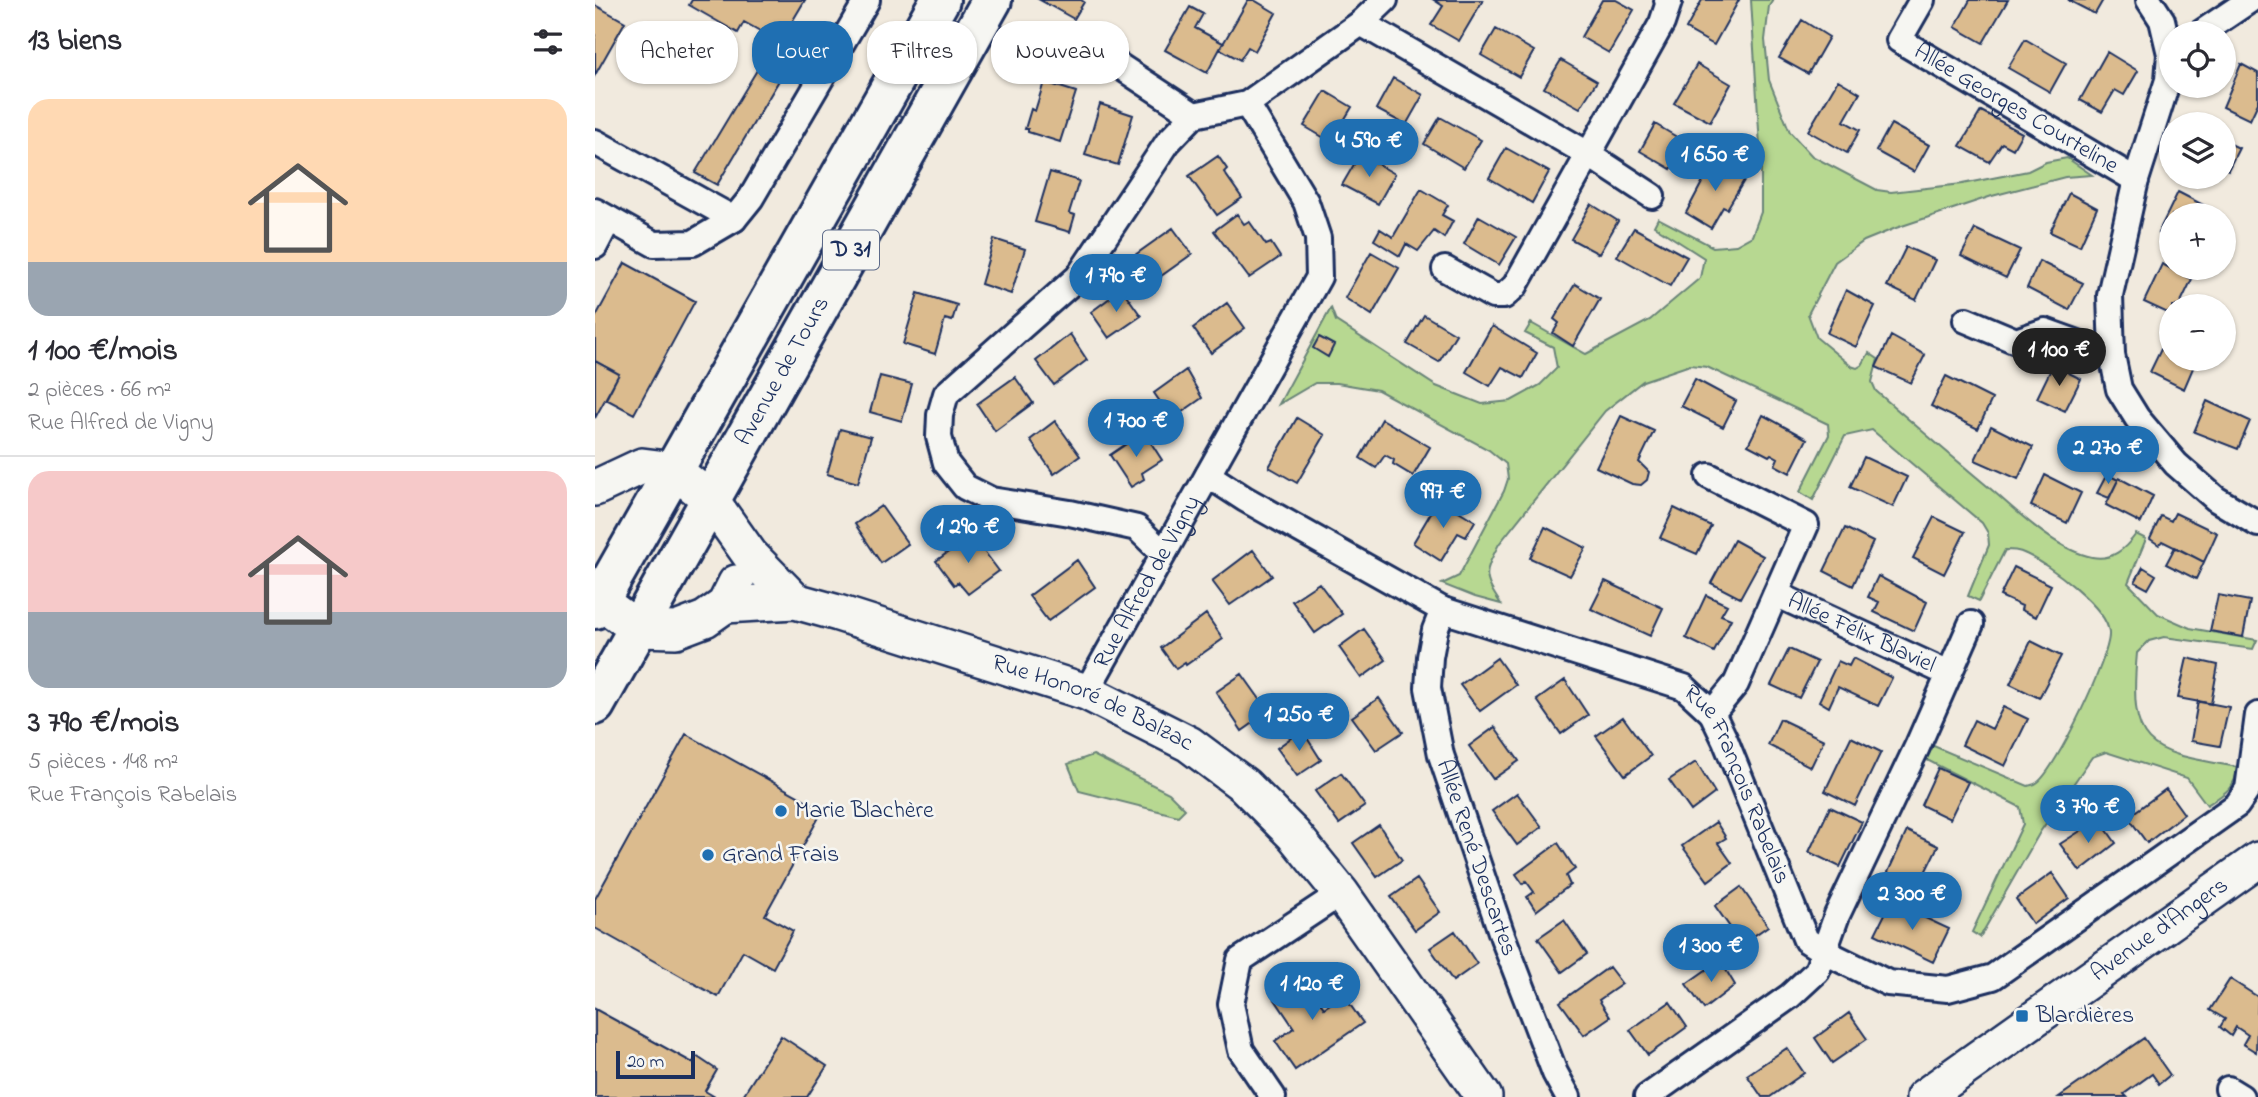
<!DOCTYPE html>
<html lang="fr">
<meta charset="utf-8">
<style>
body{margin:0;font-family:"Indie Flower",sans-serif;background:#f7f7f7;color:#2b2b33;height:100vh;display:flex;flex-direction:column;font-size:26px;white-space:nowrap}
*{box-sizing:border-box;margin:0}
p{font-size:23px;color:#7c7c81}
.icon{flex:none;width:38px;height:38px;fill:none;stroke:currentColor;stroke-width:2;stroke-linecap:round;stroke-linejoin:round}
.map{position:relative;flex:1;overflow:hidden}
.side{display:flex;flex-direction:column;background:#fff;width:595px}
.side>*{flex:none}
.hud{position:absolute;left:21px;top:21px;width:665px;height:63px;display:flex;gap:14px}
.tools{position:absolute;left:1564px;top:21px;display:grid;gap:14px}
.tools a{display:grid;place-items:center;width:77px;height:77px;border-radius:50%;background:#fff;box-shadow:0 2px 5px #0004;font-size:35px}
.scale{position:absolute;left:21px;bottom:18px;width:79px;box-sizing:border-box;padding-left:7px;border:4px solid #1b2f5e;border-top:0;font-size:19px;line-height:24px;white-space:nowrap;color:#1b2f5e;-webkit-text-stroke:5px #f6f6f2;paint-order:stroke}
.price{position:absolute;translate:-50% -60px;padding:0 16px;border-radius:24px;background:#1f6fb2;color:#fff;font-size:23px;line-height:46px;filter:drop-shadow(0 2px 4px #0008)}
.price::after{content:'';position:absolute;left:50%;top:42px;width:21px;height:16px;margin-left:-10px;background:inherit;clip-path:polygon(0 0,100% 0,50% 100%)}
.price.on{background:#222;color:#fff}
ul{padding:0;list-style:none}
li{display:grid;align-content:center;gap:14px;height:371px;padding:0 28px}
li+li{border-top:2px solid #e1e1e2}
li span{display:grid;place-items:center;height:217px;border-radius:21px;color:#555}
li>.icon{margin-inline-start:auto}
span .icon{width:126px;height:126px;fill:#fffc;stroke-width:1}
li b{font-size:30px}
h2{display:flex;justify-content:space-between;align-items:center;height:84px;padding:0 28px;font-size:30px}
.tag{padding:0 24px;border-radius:28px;background:#fff;box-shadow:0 2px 5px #0004;font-size:24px;line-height:63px}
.tag.on{background:#1f6fb2;color:#fff}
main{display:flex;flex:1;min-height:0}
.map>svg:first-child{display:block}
</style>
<main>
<section class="side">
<h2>13 biens<svg class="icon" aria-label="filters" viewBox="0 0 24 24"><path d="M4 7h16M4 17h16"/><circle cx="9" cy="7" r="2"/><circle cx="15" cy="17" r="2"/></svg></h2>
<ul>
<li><span style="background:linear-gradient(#ffd9b3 75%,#9aa5b1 0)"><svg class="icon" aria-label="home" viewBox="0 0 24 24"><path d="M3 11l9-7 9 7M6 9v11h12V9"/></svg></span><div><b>1 100 €/mois</b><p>2 pièces · 66 m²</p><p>Rue Alfred de Vigny</p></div></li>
<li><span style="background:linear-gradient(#f6c9c9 65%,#9aa5b1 0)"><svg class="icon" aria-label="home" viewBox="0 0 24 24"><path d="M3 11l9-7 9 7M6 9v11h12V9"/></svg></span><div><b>3 790 €/mois</b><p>5 pièces · 148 m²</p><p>Rue François Rabelais</p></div></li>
</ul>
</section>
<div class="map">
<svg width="1663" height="1097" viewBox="0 0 1663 1097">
<rect width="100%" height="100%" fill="#f1eade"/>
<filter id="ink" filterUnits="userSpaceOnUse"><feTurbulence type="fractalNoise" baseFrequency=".0143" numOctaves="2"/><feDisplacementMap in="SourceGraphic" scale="14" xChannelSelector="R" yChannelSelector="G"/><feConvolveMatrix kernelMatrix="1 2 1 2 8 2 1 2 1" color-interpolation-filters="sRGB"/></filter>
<g filter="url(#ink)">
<path fill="#b7d891" stroke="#698478" stroke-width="2" d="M 1156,0 L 1178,0 L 1174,6 L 1170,40 L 1174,80 L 1195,132 L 1217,156 L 1282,190 L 1296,192 L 1367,184 L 1433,171 L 1451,162 L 1472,158 L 1497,175 L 1470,177 L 1397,196 L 1301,228 L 1269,241 L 1240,262 L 1213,314 L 1222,338 L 1256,366 L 1262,368 L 1267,365 L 1274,353 L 1283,359 L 1277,382 L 1281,391 C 1317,423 1354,454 1391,485 C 1420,509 1460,550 1497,557 C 1517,561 1530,549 1541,534 L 1551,539 L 1533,583 L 1563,614 L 1595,628 L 1662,640 L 1658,649 L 1569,637 L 1554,641 L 1542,653 C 1533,751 1554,751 1642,767 C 1642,787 1628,795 1612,805 L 1592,778 L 1511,752 L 1497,757 L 1445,832 L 1385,937 L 1377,932 L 1428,824 L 1425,807 L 1328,758 L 1334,744 L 1433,786 C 1436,785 1440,785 1443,782 C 1461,769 1516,655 1514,633 C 1513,608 1453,564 1431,554 C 1423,550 1417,550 1410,550 L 1384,601 L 1373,596 L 1394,545 L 1393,533 L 1387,523 L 1277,430 L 1250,436 L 1218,500 L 1205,492 L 1234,435 L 1233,424 L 1112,367 L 1095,365 L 1048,381 L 1010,411 L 904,544 C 889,573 887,576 906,604 L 880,597 L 847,584 L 864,576 L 909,491 L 913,479 L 911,464 L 894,450 L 783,390 L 742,383 L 720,383 L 684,404 L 736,308 L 741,321 L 841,386 L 887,404 L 916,401 L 945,385 L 962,368 L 958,347 L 930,333 L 936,323 L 991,354 L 1055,320 L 1105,278 L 1109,258 L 1059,226 L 1063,218 L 1118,247 L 1141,245 L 1157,236 L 1166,212 L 1166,163 Z
M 498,755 L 574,793 L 590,809 L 583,816 L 484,791 L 473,764 Z"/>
<path fill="#dbbb8e" stroke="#1b2f5e" stroke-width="2" d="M 97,0 L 210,0 L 185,42 L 149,22 L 143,33 L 94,5 Z
M 445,0 L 486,0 L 489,2 L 479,19 Z
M 653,0 L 659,0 L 681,13 L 660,51 L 653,47 L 645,60 L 625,49 Z
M 839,0 L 888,0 L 864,41 L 836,25 L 848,6 Z
M 1007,0 L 1021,0 L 1039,10 L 1014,53 L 986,37 Z
M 1107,0 L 1144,0 L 1119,45 L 1091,29 Z
M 1375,0 L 1413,0 L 1388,43 L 1360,27 Z
M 1473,0 L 1508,0 L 1500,14 Z
M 0,5 L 30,22 L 0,75 Z
M 595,7 L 608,14 L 600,28 L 628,43 L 612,73 L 570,50 Z
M 1207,20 L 1234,37 L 1213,74 L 1184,58 Z
M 901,29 L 939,51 L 924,77 L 886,55 Z
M 1430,39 L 1471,63 L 1455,92 L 1413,68 Z
M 1512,52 L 1543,71 L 1529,95 L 1520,90 L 1507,112 L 1485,100 Z
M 966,60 L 1002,81 L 985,108 L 949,88 Z
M 1102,64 L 1136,84 L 1115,122 L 1079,103 Z
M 1646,64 L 1663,73 L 1663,103 L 1655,120 L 1628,107 Z
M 165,65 L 186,77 L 122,185 L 100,173 Z
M 798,78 L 828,95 L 811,125 L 781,109 Z
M 1243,80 L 1265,93 L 1249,121 L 1265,130 L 1252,153 L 1213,131 Z
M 449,82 L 481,92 L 465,142 L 433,132 L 433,129 L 430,129 L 436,109 L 440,111 Z
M 730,91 L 757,107 L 736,142 L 709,126 Z
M 505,104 L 538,115 L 523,165 L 490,155 Z
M 1386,111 L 1427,133 L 1418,149 L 1407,143 L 1394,162 L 1365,146 Z
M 845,117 L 886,140 L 869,168 L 829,144 Z
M 1060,124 L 1102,149 L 1092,167 L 1081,160 L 1076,169 L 1045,151 Z
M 1296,124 L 1334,145 L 1319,172 L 1281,151 Z
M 1629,141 L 1644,148 L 1633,170 L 1629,168 Z
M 911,148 L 954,172 L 937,203 L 894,178 Z
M 765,154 L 800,174 L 783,204 L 747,185 Z
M 623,156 L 632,169 L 629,172 L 647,198 L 622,215 L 594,176 Z
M 1120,158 L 1151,177 L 1132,209 L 1128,207 L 1116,228 L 1091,213 Z
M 455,172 L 484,181 L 474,213 L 480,215 L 475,232 L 440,222 Z
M 826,189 L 853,205 L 847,215 L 858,221 L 849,238 L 839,231 L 823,251 L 811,244 L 805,256 L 779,240 L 785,229 L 798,237 Z
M 1583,192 L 1612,207 L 1608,215 L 1577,215 L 1577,240 L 1563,233 Z
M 1474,193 L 1502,208 L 1485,246 L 1455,232 Z
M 996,204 L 1023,221 L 1004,254 L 976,239 Z
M 642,214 L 649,224 L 654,221 L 671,245 L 676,243 L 685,257 L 654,278 L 619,231 Z
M 884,216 L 921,237 L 904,265 L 869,244 Z
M 578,228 L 597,254 L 559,281 L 540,255 Z
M 1039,228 L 1092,257 L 1075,286 L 1022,256 Z
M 1380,229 L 1425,250 L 1411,278 L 1366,256 Z
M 399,239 L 430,249 L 416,294 L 386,284 Z
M 1311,247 L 1340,260 L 1321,300 L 1292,286 Z
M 776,252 L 804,268 L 777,315 L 750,298 Z
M 1444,261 L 1488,283 L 1474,310 L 1432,288 Z
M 30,263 L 100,301 L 39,414 L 11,399 L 24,374 L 0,361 L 0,318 Z
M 1567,264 L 1597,279 L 1584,306 L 1577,306 L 1577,315 L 1549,302 Z
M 980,284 L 1005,299 L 978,346 L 958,333 L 964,323 L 959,319 Z
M 527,289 L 546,316 L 514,338 L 496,312 Z
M 1251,290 L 1280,306 L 1261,347 L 1232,333 Z
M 323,293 L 362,305 L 357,321 L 350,319 L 340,354 L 308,344 Z
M 632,303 L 650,328 L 616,353 L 598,328 Z
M 829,315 L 861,334 L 844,362 L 812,344 Z
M 897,326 L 942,353 L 928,378 L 907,367 L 895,386 L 871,372 Z
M 475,334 L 492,360 L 459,385 L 441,361 Z
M 1296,336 L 1330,355 L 1316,383 L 1281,367 Z
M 724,337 L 739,345 L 733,357 L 718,348 Z
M 1568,345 L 1577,349 L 1577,359 L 1601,361 L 1589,389 L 1555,372 Z
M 0,361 L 24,374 L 0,418 Z
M 1458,365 L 1486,379 L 1470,411 L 1442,398 Z
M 591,370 L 607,398 L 577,419 L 559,393 Z
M 285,376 L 317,384 L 307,421 L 275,412 Z
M 1351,376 L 1397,399 L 1383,429 L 1336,406 Z
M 420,377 L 438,403 L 400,431 L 382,404 Z
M 1100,379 L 1141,401 L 1128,427 L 1086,406 Z
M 1612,401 L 1655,421 L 1643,449 L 1599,432 Z
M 1168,415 L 1212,439 L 1195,473 L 1180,465 L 1183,458 L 1176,454 L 1174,456 L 1153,445 Z
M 1026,416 L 1059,431 L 1044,462 L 1054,472 L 1052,480 L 1046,485 L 1037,484 L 1001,467 Z
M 702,418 L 730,435 L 702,483 L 674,467 Z
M 787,419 L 835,447 L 818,476 L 798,464 L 799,460 L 790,455 L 781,468 L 765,458 Z
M 460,421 L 485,456 L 459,474 L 435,440 Z
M 1396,426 L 1438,447 L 1423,479 L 1380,460 Z
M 245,429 L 276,437 L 263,483 L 232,474 Z
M 549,432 L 567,460 L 547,473 L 549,479 L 536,487 L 515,455 Z
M 1269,457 L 1312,477 L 1298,507 L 1255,487 Z
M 1512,474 L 1523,480 L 1514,498 L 1502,493 Z
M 1450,475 L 1486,493 L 1472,523 L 1436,506 Z
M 1524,478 L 1558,496 L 1546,523 L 1511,505 Z
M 844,499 L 880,521 L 871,537 L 863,533 L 846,561 L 818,543 Z
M 286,506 L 313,544 L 286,563 L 260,524 Z
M 1079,508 L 1116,526 L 1102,554 L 1065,538 Z
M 1580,513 L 1622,533 L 1609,562 L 1567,541 L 1564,545 L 1555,539 L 1566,516 L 1576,521 Z
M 1339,517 L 1370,532 L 1349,574 L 1318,558 Z
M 950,527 L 991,548 L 975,576 L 935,558 Z
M 1250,528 L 1278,542 L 1258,586 L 1229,571 Z
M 377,535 L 404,571 L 373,594 L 363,582 L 359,585 L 341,561 Z
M 1139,540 L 1168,556 L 1145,598 L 1116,583 Z
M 1580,547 L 1609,562 L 1601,579 L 1571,564 Z
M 658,550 L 677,576 L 635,605 L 617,581 Z
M 482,560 L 500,587 L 453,621 L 434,596 Z
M 1419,567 L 1456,585 L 1441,617 L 1426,610 L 1427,606 L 1405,596 Z
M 1548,567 L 1561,575 L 1553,589 L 1540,582 Z
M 1283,576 L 1332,602 L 1319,631 L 1279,612 L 1284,602 L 1273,597 Z
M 1010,581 L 1068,608 L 1055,636 L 996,609 Z
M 724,583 L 747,614 L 720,633 L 697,601 Z
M 1111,595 L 1132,605 L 1126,615 L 1136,619 L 1119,652 L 1091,638 Z
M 1623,595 L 1655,601 L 1648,637 L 1615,631 Z
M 611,614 L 628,639 L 591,665 L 590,663 L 581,669 L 566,648 Z
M 769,629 L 791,660 L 766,678 L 744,647 Z
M 1436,641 L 1466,656 L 1444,698 L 1415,684 Z
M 1194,649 L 1222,662 L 1204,698 L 1176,685 Z
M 902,658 L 921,685 L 885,711 L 865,685 Z
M 1258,658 L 1297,678 L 1283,706 L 1243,687 L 1234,707 L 1224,701 L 1243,661 L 1254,666 Z
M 1592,658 L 1623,665 L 1616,704 L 1583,698 Z
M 647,674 L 674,712 L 647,731 L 621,692 Z
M 970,680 L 993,715 L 966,734 L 942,700 Z
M 784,698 L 808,732 L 781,750 L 757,717 Z
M 1603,701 L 1634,707 L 1625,746 L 1596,741 Z
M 1408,707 L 1433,719 L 1410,766 L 1367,745 L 1379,720 L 1397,729 Z
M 1028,717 L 1056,756 L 1030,775 L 1001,736 Z
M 1185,719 L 1229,740 L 1216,767 L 1173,745 Z
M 900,727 L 924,761 L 898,779 L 874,746 Z
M 707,730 L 726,760 L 702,776 L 682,748 Z
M 91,734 L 228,810 L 170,915 L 198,931 L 178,968 L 148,951 L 123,997 L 0,928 L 0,899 Z
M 1256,737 L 1286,752 L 1260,806 L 1230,791 Z
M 1101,762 L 1120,793 L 1096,811 L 1074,780 Z
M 1343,768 L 1373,782 L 1355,819 L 1326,805 Z
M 746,773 L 770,806 L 744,824 L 720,791 Z
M 1571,789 L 1589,814 L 1552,843 L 1533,817 Z
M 922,793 L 947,827 L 922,845 L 897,811 Z
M 1235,807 L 1267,822 L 1245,867 L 1214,852 Z
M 1504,819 L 1521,843 L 1485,871 L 1465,844 Z
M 1121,822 L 1131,838 L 1123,843 L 1137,863 L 1113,881 L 1087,846 Z
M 784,825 L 807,860 L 782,877 L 758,843 Z
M 1312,831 L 1343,846 L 1322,889 L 1294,875 L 1293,872 Z
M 963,843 L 980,869 L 971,876 L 975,885 L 941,911 L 932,897 L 939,892 L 931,881 L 928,884 L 921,874 Z
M 1457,873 L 1474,898 L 1438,924 L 1421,899 Z
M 822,879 L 845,912 L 820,930 L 796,897 Z
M 1146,887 L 1173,926 L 1147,944 L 1120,906 Z
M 1296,902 L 1354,929 L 1338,962 L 1280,934 Z
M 969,920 L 992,954 L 967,972 L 943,938 Z
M 860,931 L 882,964 L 858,981 L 835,948 Z
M 1125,960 L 1140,985 L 1109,1009 L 1091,984 Z
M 1014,967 L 1027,984 L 1004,1000 L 1015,1017 L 989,1035 L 965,1002 Z
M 706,975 L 729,1008 L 748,995 L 768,1023 L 700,1070 L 680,1041 L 699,1028 L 677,995 Z
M 1635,979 L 1663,997 L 1661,1052 L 1648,1044 L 1653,1035 L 1641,1027 L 1636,1036 L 1625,1027 L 1630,1019 L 1615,1010 Z
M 1075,1002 L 1092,1027 L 1053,1055 L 1035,1030 Z
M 0,1009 L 98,1063 L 101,1056 L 122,1070 L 110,1091 L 120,1097 L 0,1097 Z
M 1254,1013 L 1272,1039 L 1237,1063 L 1220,1038 Z
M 186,1036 L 232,1066 L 212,1097 L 147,1097 Z
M 1549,1038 L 1575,1075 L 1564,1084 L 1557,1074 L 1529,1094 L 1532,1097 L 1464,1097 Z
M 1192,1048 L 1209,1073 L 1175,1097 L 1167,1097 L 1152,1075 Z"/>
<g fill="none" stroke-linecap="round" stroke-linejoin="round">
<g stroke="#1b2f5e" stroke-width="30">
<g id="street">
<path id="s1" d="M 1327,0 L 1304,40 L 1541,180"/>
<path d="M 1554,0 L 1567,20 L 1575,54 L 1573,80 L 1541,180 L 1515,295 L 1517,355 L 1524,389 L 1542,418 L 1581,464 L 1621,499 L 1663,524"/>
<path d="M 766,23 L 993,154 L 1057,196"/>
<path d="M 1606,33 L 1655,0"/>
<path d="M 491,44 L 599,115"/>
<path d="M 0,142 L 139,219"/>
<path d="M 0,211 L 59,244 L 98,243 L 139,219 L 156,198 L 272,0"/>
<path d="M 0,246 L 14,219"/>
<path d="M 850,269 L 898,296 L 909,296 L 920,286 L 1067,23 L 1074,2 L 1072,0"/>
<path d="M 1371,320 L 1421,341 L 1450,331 L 1517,355"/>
<path id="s2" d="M 613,475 L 650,499 L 848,610 L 1089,687 L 1117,713 L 1130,740 L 1211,940 L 1228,951 L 1293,983 L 1353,989 L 1398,977 L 1642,805 L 1653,789 L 1663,715"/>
<path d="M 1114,476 L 1211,525 L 1141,684 L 1117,713"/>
<path d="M 567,552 L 542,528 L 475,513 L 396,500 L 370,487 L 351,463 L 344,437 L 345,415 L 351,394 L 483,277 L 573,142 L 599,115 L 652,104 L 766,23 L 790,0"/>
<path id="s3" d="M 1181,594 L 1354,674"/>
<path id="s4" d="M 848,610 L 840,630 L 835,657 L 833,688 L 846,755 L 907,935 L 960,1073 L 973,1097"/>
<path id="s5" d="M 491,692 L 724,277 L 723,238 L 711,202 L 652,104"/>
<path d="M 1633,1089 L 1646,1097"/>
<path d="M 678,1097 L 646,1050 L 636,1004 L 645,960 L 746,893"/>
<path d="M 1052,1097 L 1195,996 L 1222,971 L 1242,915 L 1322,747 L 1376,624"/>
</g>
</g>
<g stroke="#1b2f5e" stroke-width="40">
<g id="secondary">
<path d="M 0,488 L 47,466 L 79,470 L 116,500 L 155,555 L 200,601"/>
<path d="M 0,594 L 5,601 L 43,629 L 81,630 L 110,619 L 130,605 L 141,583"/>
<path id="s6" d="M 130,605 L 200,601 L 243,613 L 491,692 L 594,744 L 649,785 L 699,835 L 746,893 L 889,1097"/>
<path id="s7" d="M 1329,1097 L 1663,860"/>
</g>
</g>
<g stroke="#1b2f5e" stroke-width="44">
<g id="primary">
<path d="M 0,609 L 345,0"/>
<path id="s8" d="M 0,705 L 397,0"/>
</g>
</g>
<use href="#street" stroke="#f6f6f2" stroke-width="24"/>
<use href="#secondary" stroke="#f6f6f2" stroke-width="35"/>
<use href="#primary" stroke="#f6f6f2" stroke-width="38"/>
</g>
</g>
<g fill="#1f6fb2" stroke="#f6f6f2" stroke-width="2.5">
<circle cx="186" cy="811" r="7"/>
<circle cx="113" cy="855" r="7"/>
<rect x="1420" y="1009" width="14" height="14" rx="3.5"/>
</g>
<g text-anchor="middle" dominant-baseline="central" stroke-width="5" stroke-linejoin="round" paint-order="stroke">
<rect fill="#f6f6f2" stroke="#5d6b8a" stroke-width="2" x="228" y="230.5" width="56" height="39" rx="5"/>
<g font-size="23" font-weight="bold" fill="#1b2f5e">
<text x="256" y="250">D 31</text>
</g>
<g font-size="24" fill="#1b2f5e" stroke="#f6f6f2">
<text stroke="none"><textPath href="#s1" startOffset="182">Allée Georges Courteline</textPath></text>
<text stroke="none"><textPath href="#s8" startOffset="383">Avenue de Tours</textPath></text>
<text stroke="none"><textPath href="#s5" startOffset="126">Rue Alfred de Vigny</textPath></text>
<text stroke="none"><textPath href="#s3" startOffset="94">Allée Félix Blaviel</textPath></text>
<text stroke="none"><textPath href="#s6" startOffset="385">Rue Honoré de Balzac</textPath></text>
<text stroke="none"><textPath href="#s2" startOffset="637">Rue François Rabelais</textPath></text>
<text stroke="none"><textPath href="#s4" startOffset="257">Allée René Descartes</textPath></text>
<text stroke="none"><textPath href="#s7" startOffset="289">Avenue d'Angers</textPath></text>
</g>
<g font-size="24" fill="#1b2f5e" stroke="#f6f6f2" text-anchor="start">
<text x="200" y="811">Marie Blachère</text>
<text x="127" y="855">Grand Frais</text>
<text x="1441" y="1016">Blardières</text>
</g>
</g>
</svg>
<div class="tools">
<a><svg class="icon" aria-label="locate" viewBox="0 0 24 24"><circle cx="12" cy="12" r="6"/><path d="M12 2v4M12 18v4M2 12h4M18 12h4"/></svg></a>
<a><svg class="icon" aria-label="layers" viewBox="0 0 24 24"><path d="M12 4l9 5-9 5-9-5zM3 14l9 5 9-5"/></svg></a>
<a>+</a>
<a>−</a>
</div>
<div class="scale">20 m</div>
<b class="price" style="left:774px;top:179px">4 590 €</b>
<b class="price" style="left:1120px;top:193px">1 650 €</b>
<b class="price" style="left:521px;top:314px">1 790 €</b>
<b class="price on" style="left:1464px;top:388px">1 100 €</b>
<b class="price" style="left:541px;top:459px">1 700 €</b>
<b class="price" style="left:1513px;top:486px">2 270 €</b>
<b class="price" style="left:848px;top:530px">997 €</b>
<b class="price" style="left:373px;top:565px">1 290 €</b>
<b class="price" style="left:704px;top:753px">1 250 €</b>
<b class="price" style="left:1493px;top:845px">3 790 €</b>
<b class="price" style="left:1317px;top:932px">2 300 €</b>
<b class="price" style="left:1116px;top:984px">1 300 €</b>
<b class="price" style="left:717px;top:1022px">1 120 €</b>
<div class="hud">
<a class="tag">Acheter</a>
<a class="tag on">Louer</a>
<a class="tag">Filtres</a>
<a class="tag">Nouveau</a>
</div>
</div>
</main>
